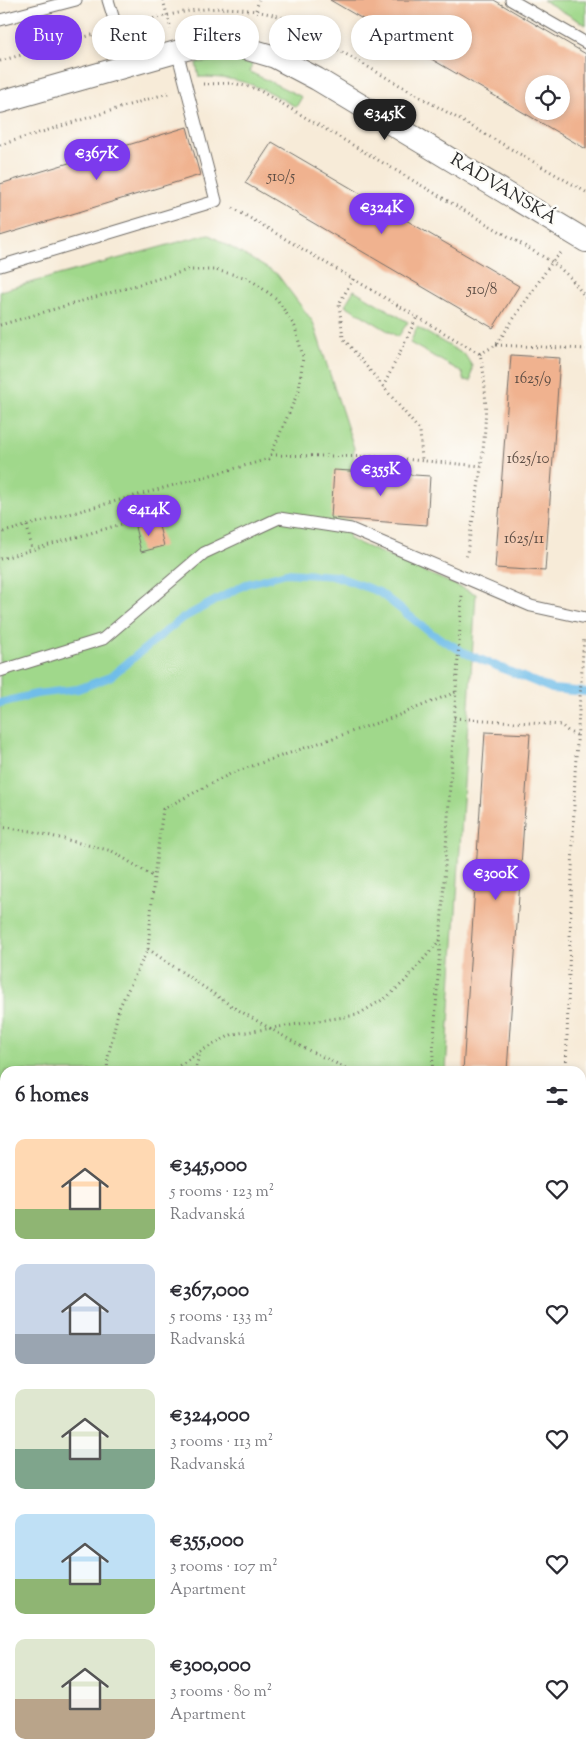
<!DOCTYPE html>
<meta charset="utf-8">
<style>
body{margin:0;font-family:"Sorts Mill Goudy",serif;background:#f2f2f3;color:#2b2b33;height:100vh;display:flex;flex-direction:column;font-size:19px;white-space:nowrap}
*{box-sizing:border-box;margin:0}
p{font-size:16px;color:#7c7c81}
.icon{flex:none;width:28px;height:28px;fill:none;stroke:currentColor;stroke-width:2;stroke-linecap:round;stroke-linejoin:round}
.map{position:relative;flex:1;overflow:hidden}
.side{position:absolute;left:0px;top:1066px;width:586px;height:696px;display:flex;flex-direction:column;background:#fff;border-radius:15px 15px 0 0;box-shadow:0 2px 8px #0003}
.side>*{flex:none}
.top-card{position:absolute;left:15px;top:15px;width:556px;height:45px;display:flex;gap:10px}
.tools{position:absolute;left:525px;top:75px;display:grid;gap:10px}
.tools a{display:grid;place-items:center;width:45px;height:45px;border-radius:50%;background:#fff;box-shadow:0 2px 8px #0003;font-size:25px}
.price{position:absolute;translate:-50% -42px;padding:0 11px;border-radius:18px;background:#7c3aed;color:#fff;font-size:16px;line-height:32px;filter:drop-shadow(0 1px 2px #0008)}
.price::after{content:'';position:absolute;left:50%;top:30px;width:15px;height:11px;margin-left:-8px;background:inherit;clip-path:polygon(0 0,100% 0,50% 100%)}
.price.active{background:#222;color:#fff}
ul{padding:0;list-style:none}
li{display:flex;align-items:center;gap:15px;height:125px;padding:0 15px}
li span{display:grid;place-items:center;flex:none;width:140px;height:100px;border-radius:10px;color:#555}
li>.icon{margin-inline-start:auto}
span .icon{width:60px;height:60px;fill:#fffc;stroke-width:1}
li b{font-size:21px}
h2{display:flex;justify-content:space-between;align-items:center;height:60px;padding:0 15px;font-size:21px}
.pill{padding:0 18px;border-radius:22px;background:#fff;box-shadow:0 2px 8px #0003;font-size:18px;line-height:45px}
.pill.active{background:#7c3aed;color:#fff}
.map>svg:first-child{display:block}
</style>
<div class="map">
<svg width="586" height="1762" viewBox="0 0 586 1762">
<rect width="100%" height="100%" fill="#fdfcf7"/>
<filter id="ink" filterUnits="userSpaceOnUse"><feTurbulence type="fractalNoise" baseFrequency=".02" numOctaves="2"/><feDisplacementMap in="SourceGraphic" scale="10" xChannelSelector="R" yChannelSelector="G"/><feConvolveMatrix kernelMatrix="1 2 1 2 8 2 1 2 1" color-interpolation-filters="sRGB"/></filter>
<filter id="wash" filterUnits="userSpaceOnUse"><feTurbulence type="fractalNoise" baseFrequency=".0096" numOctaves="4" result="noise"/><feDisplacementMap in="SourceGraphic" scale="20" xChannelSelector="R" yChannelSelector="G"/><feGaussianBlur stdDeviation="1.12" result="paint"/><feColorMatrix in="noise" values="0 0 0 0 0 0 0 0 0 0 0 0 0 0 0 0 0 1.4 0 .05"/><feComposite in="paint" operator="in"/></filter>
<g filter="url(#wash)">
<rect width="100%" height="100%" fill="#f7ebd8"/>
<path fill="#a0d88b" stroke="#66825b" d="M 543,0 L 586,0 L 586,25 Z
M 224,60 L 252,64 L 250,72 L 302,97 L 296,107 C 259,86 242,77 199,77 L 196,63 Z
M 208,234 L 277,274 L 313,322 L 354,448 L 349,539 L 476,594 L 446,1071 L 5,1071 L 5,1234 L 0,1234 L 0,291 Z
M 354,290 L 408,322 L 398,337 L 345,305 Z
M 417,327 L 465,355 L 472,366 L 471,381 L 463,380 L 463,374 L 458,370 L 410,343 Z
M 0,1255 L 5,1255 L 5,1383 L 0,1383 Z"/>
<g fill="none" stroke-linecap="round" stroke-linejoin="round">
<path stroke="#6fbde9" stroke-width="8" d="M 0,703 L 36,694 L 78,689 L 110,677 L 181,619 L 246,584 L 286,573 L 336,576 L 379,592 L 431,633 L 465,653 L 552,689 L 586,692"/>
</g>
<g id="blocks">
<path fill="#f0b28f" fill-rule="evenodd" d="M 330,0 L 494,0 L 586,54 L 586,149 ZM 534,84 L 561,84 L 561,111 L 534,111 Z
M 187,127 L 200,175 L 0,236 L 0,184 Z
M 272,142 L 519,286 L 493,328 L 245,183 Z
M 511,355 L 560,358 L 545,571 L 495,568 Z
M 334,470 L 430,476 L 427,525 L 331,518 Z
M 158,522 L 164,546 L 141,552 L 135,527 Z
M 485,732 L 530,734 L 507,1071 L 463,1071 Z"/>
</g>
</g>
<g filter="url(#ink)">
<use href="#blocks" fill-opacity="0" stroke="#726e68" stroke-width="1"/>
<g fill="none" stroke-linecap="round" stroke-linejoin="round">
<g stroke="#726e68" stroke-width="13">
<path id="service" d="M 108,0 L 128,65
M 511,0 L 586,43
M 0,20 L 76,0
M 0,266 L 216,201 L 177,51
M 0,671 L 103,639 L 204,553 L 279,518 L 351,529 L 531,606 L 586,618
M 0,1246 L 5,1247"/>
</g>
<g stroke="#726e68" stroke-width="24">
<path id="minor" d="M 0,102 L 197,46 L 241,47 L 275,57 L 317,79 L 586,241
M 0,1646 L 5,1647
M 581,1686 L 586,1686
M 187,1762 L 188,1758"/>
</g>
<path stroke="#726e68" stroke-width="3" stroke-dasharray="1 4" stroke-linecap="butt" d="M 163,0 L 171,29
M 256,10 L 259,0
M 134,24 C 188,9 226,1 281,17 L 586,192
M 0,61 L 99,33
M 203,84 L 233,83 L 257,89 L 552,262 L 569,276 L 586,298
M 0,145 L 168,93
M 233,208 L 480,354 C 495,416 476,496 466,559
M 353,279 L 339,304 L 343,338 L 420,431 L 422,460
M 0,325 L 188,270 L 215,270 L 248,278 L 277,299 L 295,327 L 303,357 L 299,390 L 269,459 L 0,533
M 496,345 L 586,349
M 480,354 L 496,345 L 552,262 L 561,253
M 383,387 L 417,317
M 271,455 L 381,457 L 481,466
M 27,526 L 32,549
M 0,559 L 150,516 L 144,494
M 454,718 L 561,725 L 569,732 L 579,736
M 0,827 L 31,831 L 112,851 L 154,877
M 148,949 L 233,1007 L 306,1049 L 352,1071
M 107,1071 L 108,1057 L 119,1008 L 148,949 L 154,877 L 163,809 L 232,773 L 394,717 L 456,692
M 171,1071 L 201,1051 L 233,1034 L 357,1015 L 387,997 L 404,982 L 440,940
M 195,1071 L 200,1052
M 432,1071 L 462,595
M 566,1071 L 575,773 L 584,637
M 0,1425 L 5,1425
M 0,1606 L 5,1606
M 0,1684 L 5,1685
M 561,1758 L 561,1762
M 150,1762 L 150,1758
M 387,1762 L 387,1758
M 422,1762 L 423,1758
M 495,1762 L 495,1758"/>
<use href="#service" stroke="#fff" stroke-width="11"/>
<use href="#minor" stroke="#fff" stroke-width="22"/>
</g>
</g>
<g text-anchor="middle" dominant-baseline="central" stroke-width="5" stroke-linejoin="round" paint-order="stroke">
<g font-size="15" fill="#5c4d44">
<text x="281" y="177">510/5</text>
<text x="482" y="290">510/8</text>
<text x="533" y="379">1625/9</text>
<text x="528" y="459">1625/10</text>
<text x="524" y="539">1625/11</text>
</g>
<g font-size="18" fill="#2b2b2b" stroke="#fdfcf7">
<text transform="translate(503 190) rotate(31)">RADVANSKÁ</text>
</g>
</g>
</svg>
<div class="tools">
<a><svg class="icon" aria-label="locate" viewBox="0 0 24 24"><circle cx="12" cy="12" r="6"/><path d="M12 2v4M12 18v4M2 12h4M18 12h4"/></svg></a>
</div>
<b class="price active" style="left:385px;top:141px">€345K</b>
<b class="price" style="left:97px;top:181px">€367K</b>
<b class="price" style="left:382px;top:235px">€324K</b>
<b class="price" style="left:381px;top:497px">€355K</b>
<b class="price" style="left:149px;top:537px">€414K</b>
<b class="price" style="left:496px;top:901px">€300K</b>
<div class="top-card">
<a class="pill active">Buy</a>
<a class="pill">Rent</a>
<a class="pill">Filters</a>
<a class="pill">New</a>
<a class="pill">Apartment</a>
</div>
<section class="side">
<h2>6 homes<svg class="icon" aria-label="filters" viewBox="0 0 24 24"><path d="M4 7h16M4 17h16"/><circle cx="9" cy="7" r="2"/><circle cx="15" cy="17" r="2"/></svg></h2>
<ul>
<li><span style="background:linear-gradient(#ffd9b3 70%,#8fb573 0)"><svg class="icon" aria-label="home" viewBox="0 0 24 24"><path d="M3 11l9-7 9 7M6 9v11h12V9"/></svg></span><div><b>€345,000</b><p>5 rooms · 123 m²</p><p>Radvanská</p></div><svg class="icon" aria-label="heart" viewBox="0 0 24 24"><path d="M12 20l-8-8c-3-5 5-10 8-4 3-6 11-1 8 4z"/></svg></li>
<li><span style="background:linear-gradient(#c9d6e8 70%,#9aa5b1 0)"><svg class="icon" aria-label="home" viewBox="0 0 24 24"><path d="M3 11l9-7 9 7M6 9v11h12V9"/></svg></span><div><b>€367,000</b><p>5 rooms · 133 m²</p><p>Radvanská</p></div><svg class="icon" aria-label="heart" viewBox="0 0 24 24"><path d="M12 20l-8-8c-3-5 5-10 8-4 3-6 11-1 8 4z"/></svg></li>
<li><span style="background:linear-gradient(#dfe7d0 60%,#7fa58c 0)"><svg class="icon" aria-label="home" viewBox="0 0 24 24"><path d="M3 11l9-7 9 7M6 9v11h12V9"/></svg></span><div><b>€324,000</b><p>3 rooms · 113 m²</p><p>Radvanská</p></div><svg class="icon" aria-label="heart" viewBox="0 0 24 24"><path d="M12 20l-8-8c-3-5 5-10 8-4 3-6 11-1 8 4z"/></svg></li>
<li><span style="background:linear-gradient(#bfe0f5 65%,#8fb573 0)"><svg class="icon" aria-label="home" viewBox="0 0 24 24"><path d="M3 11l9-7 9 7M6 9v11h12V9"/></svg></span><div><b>€355,000</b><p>3 rooms · 107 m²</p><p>Apartment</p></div><svg class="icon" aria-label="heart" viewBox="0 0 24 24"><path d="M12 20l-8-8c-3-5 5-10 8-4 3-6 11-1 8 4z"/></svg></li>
<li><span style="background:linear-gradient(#dfe7d0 60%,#b9a48a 0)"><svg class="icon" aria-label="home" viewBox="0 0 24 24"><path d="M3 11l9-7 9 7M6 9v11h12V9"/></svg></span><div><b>€300,000</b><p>3 rooms · 80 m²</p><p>Apartment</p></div><svg class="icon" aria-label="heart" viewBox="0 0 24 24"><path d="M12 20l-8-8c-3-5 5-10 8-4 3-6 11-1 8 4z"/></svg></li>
</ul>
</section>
</div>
